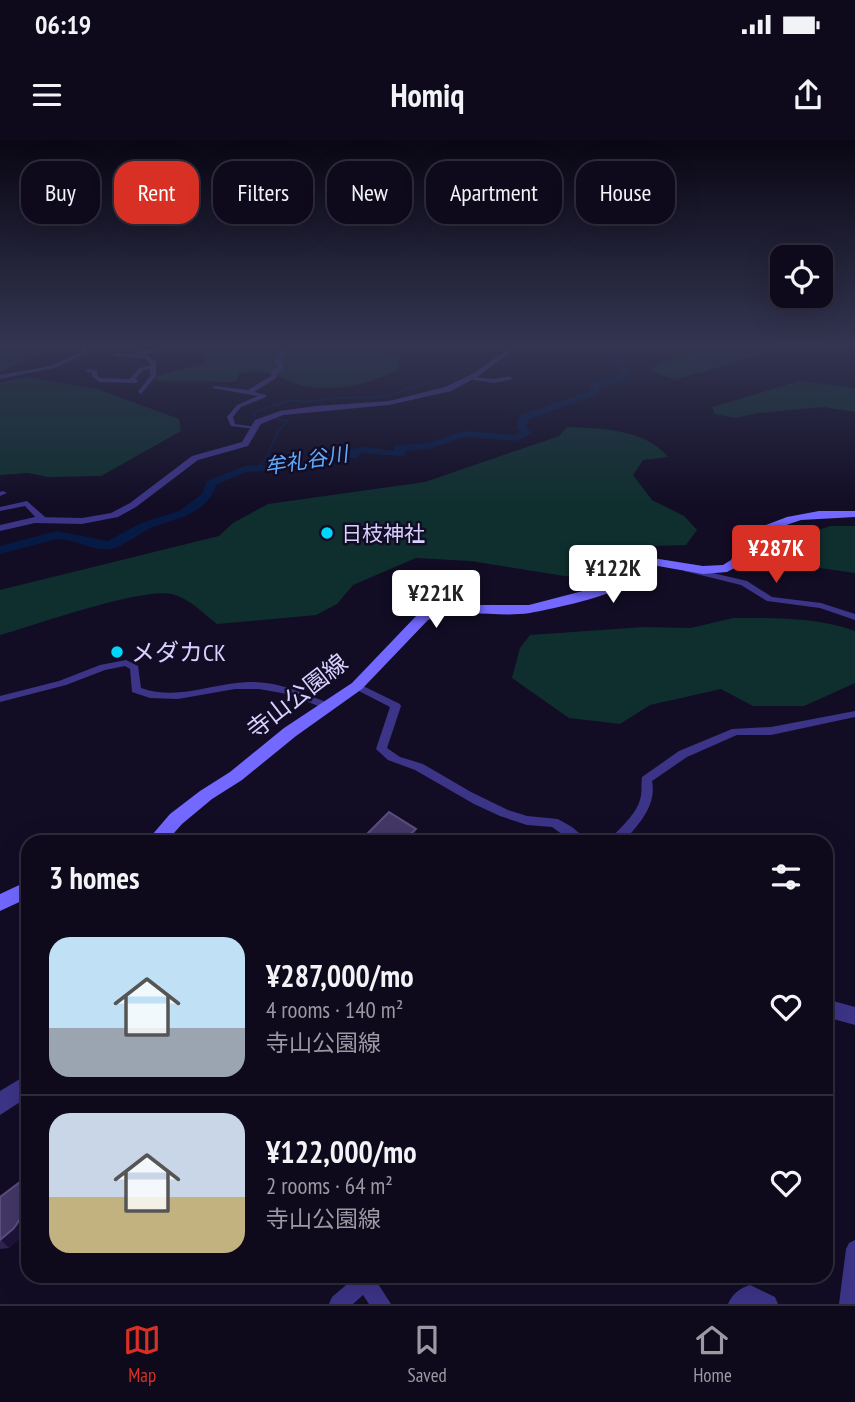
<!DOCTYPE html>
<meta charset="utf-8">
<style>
body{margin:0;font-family:"PT Sans Narrow","Noto Sans JP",sans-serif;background:#1c1829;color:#f1f3f6;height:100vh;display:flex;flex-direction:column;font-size:26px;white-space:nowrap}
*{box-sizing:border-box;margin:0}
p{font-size:23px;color:#9b9aa3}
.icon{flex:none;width:38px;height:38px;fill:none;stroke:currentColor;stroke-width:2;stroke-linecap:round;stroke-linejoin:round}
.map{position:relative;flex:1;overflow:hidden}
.sheet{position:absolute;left:21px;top:695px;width:812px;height:448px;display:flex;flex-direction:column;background:#0e0a1c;border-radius:21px;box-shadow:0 7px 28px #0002,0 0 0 2px #2e2b3b}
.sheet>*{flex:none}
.guide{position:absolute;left:21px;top:21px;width:814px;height:63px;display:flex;gap:14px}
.tools{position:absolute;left:770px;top:105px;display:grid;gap:14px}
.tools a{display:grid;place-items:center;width:63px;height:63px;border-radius:14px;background:#0e0a1c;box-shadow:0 7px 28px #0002,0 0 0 2px #2e2b3b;font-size:35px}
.price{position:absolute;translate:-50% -60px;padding:0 16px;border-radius:7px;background:#fff;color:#222;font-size:23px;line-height:46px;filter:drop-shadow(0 2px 4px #0008)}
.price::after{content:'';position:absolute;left:50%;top:42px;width:21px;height:16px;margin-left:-10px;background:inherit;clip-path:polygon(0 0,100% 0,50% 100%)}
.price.on{background:#d93025;color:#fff}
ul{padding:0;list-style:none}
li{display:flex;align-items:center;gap:21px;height:175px;padding:0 28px}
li+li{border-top:2px solid #2e2b3b}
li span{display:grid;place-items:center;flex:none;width:196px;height:140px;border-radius:21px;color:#555}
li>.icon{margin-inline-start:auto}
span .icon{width:84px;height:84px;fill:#fffc;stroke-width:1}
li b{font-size:30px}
h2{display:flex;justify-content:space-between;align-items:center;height:84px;padding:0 28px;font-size:30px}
.chip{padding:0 24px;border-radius:21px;background:#0e0a1c;box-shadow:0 7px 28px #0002,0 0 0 2px #2e2b3b;font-size:24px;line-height:63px}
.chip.on{background:#d93025;color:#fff}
.status{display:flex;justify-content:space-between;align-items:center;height:49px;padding:0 35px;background:#0e0a1c;direction:ltr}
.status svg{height:19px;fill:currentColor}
header{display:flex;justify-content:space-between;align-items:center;height:91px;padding:0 28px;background:#0e0a1c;font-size:32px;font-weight:700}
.dock{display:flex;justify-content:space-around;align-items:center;height:98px;border-top:2px solid #2e2b3b;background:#0e0a1c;font-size:19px;color:#9b9aa3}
.dock a{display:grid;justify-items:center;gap:4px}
.dock .on{color:#d93025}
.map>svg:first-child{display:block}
</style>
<div class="status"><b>06:19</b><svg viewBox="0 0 49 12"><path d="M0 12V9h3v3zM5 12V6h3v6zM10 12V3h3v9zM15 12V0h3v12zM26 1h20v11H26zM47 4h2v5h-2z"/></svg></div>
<header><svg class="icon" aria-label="menu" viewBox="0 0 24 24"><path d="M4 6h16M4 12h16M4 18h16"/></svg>Homiq<svg class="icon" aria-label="share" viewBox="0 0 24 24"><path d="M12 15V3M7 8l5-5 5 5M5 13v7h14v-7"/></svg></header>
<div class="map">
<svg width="855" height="1164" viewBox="0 0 855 1164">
<rect width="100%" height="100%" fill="#120d25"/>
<path fill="#0f2f2f" d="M 355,203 L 371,205 L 398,219 L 398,230 C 366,245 336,253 301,245 C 276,238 267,225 238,234 L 237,240 L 230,242 L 157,241 L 154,237 L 205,222 L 200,214 L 189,209 L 188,204 L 265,209 Z
M 717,203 L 802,203 L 675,240 L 649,230 C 672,214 691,215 717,203 Z
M 0,204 L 42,207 L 46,210 L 0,232 Z
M 25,237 L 97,249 L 179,279 L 181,291 L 101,336 L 48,337 L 28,333 L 0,335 L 0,243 Z
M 800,241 L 855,248 L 855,272 L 823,267 L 758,273 L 736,278 L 715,274 L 712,267 Z
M 567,287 C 600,288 646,289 668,317 L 643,320 L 633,335 L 652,360 L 684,376 L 697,390 L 686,405 L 651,406 L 619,415 L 577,438 L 471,421 L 416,418 L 353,445 L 337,464 L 316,475 L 217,484 C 203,473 190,459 172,454 C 142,447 35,485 0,495 L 0,450 L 219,396 L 233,383 L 268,364 L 425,342 L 559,296 Z
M 830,386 L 855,386 L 855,433 L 813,427 L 798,413 L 807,394 Z
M 733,478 C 774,478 816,477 855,491 L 855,543 L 804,566 L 753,566 L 721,549 L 650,565 L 620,584 L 569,578 L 512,538 L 520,508 L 530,495 L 644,487 L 691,488 Z"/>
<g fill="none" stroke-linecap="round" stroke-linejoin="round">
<path stroke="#061a44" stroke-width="2" d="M 254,278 L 254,272 L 292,260 L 305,262 L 335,258 L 386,257 L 451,233 L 467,220 L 488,209 L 491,203
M 256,328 C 273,318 270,294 288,281 L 276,279"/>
<path fill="#061a44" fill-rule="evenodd" d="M 614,203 L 677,203 L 673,205 L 620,205 L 622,222 L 630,231 C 627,245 611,244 600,247 L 598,255 L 529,279 L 526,287 L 532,293 L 517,301 L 465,297 L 429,309 L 405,311 L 405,315 L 401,316 L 361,313 L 357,318 L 333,319 L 302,329 L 246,332 L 216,345 C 207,375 176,378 151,388 C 138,394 125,406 111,409 C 93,412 76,399 57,399 L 0,414 L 0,406 L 57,391 L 108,401 L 141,383 L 179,371 L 202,354 L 207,341 L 244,326 L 301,323 L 332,313 L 349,313 L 351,309 L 366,307 L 394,311 L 394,306 L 428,303 L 464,291 L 515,295 L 520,292 L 516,288 L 520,275 L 590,251 L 592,243 L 621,235 L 621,231 L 614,223 L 611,207 Z"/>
<path fill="#3c3487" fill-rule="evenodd" d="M 69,203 L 86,205 L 88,213 L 54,228 L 0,239 L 0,235 L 51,226 L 82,212 L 82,207 Z
M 124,203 L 129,203 L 142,212 C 154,210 173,202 183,203 L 160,212 L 145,214 L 156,222 L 156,236 L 141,254 L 138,252 L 150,236 L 150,229 L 143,230 L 135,239 L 139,241 L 136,243 L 99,242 L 92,236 L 92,233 L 85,231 L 88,229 L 97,231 L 97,235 L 100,238 L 130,239 L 139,228 L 150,226 L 150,223 L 145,218 L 113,216 L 115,213 L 140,215 Z
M 215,203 L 233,203 L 282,206 L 287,203 L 292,203 L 287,206 L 281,222 L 284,228 L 277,233 L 276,238 L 254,252 L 266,255 L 266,257 L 241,267 L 233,277 L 235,284 L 255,287 L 255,289 L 231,286 L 227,277 L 237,265 L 258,256 L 212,248 L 215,246 L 248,250 L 271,236 L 272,231 L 278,227 L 275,222 L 281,208 Z
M 519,203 L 533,203 L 558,206 L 556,207 Z
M 510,236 L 512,239 L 494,243 L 469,239 L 472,237 L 494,239 Z
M 3,351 L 7,353 L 0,356 L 0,352 Z
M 27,361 L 45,377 L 45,381 L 39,381 L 25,366 L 0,371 L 0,367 Z
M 684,427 L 687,427 L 747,441 L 772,457 L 821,463 L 855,474 L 855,480 L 820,468 L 767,461 L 741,445 L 684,431 Z
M 126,520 L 138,526 L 141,548 C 178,561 212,543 249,542 C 278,541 306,554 333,565 L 334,567 L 329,570 L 287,554 L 259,549 L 235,549 L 178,559 L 150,558 L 132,552 L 130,529 L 125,526 L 105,530 L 66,545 L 0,562 L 0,556 L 59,541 L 100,525 Z
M 357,543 L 400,564 L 401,566 L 387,608 L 400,617 L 423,624 L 471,652 L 508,670 L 527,676 L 558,679 L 572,687 L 579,693 L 614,695 C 625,683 639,671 641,655 C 642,649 641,643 642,637 L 679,611 L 732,589 L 771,587 L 855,571 L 855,577 L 771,595 L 737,595 L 687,617 L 652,641 C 657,666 638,685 623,702 L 573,702 L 552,687 L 527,685 L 500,676 L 474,664 L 415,630 L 388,620 L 376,609 L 390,567 L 353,548 L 352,546 L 353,544 Z
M 855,1100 L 855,1164 L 839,1164 L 846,1109 L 849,1103 Z
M 352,1136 L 373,1136 L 391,1164 L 369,1164 L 363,1155 L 353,1164 L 329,1164 L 332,1157 L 353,1139 Z
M 750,1145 L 775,1157 L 778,1164 L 728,1164 C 732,1154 740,1148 750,1145 Z"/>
<path fill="#3c3487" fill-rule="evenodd" d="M 516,203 L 523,203 L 479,236 L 451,251 L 389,265 L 283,275 L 261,284 L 248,306 L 198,320 L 136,367 L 118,377 L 82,384 L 35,383 L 0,391 L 0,385 L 35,377 L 82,378 L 111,373 L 130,363 L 192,316 L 242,302 L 255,280 L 280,271 L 316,266 L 389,261 L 445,247 L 474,233 Z
M 826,859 L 855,867 L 855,885 L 826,877 Z
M 28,934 L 28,957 L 0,975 L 0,951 Z"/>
<path fill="#7368ff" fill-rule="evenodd" d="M 819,371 L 855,371 L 855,377 L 801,380 L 763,393 L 751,400 L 740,425 L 727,432 L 703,434 L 641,423 C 628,428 625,443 614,450 C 603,458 546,470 530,473 C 496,478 461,467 428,480 L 362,549 L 296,596 L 242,640 L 212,659 L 182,684 L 166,702 L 146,702 L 170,674 L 200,651 L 230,632 L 284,588 L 352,543 L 418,474 L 439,467 L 460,465 L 529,465 L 602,446 L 624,422 L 640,416 L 703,426 L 723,425 L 731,420 L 739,402 L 750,391 L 787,377 Z
M 28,741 L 28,758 L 0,771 L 0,754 Z"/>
</g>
<path fill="#312454" d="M 0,1057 L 22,1096 L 9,1108 L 0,1109 Z"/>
<path fill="#1d1339" d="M 416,689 L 416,699 L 414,702 L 402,702 Z
M 28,1067 L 28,1087 L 22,1096 L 9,1108 L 1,1100 Z"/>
<path fill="#433766" stroke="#5a4f7e" stroke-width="2" d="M 389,672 L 416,689 L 402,702 L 359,702 Z
M 28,1036 L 28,1067 L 14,1088 L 0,1100 L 0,1057 Z"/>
<linearGradient id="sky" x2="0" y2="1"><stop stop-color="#0a0714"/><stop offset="0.56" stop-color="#333551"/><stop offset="1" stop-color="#333551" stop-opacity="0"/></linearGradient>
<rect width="855" height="365" fill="url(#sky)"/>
<g fill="#00d5fc" stroke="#120d25" stroke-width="2.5">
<circle cx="327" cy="393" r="7"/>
<circle cx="117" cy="512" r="7"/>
</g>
<g text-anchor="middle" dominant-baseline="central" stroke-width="5" stroke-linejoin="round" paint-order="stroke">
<g font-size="21" font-style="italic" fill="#5facff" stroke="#120d25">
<text transform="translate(306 320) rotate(-9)">牟礼谷川</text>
</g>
<g font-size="21" fill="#d8d1ff" stroke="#120d25" text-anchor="start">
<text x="341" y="393">日枝神社</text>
</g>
<g font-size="24" fill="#d8d1ff" stroke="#120d25" text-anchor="start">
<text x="131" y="512">メダカCK</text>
</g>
<g font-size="24" fill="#d8d1ff" stroke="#120d25">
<text transform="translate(297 556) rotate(-38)">寺山公園線</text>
</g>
</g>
</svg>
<div class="tools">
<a><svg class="icon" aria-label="locate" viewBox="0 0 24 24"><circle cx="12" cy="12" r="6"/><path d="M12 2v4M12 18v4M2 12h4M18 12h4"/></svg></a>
</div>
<b class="price on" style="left:776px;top:445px">¥287K</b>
<b class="price" style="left:613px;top:465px">¥122K</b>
<b class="price" style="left:436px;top:490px">¥221K</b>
<div class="guide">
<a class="chip">Buy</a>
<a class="chip on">Rent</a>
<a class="chip">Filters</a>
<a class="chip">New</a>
<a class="chip">Apartment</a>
<a class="chip">House</a>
</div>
<section class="sheet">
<h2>3 homes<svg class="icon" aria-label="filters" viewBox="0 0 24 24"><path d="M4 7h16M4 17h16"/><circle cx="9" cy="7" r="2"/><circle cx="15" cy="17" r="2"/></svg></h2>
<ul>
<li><span style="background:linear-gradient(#bfe0f5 65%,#9aa5b1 0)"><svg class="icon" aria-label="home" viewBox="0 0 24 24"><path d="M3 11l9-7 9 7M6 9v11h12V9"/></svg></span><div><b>¥287,000/mo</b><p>4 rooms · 140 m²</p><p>寺山公園線</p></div><svg class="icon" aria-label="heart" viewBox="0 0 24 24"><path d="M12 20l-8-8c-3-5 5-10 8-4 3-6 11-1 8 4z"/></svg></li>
<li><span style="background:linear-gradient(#c9d6e8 60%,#c2b280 0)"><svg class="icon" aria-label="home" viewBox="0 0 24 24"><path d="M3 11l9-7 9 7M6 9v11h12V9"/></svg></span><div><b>¥122,000/mo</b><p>2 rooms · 64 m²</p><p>寺山公園線</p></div><svg class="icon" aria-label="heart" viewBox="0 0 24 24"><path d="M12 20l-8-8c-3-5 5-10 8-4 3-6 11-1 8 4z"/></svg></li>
</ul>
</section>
</div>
<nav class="dock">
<a class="on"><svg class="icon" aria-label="map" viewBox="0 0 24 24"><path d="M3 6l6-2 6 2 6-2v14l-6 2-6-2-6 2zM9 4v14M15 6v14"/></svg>Map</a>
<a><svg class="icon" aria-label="saved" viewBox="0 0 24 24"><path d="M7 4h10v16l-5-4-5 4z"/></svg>Saved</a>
<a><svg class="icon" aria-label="home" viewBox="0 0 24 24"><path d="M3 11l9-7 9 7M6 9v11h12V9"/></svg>Home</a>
</nav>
